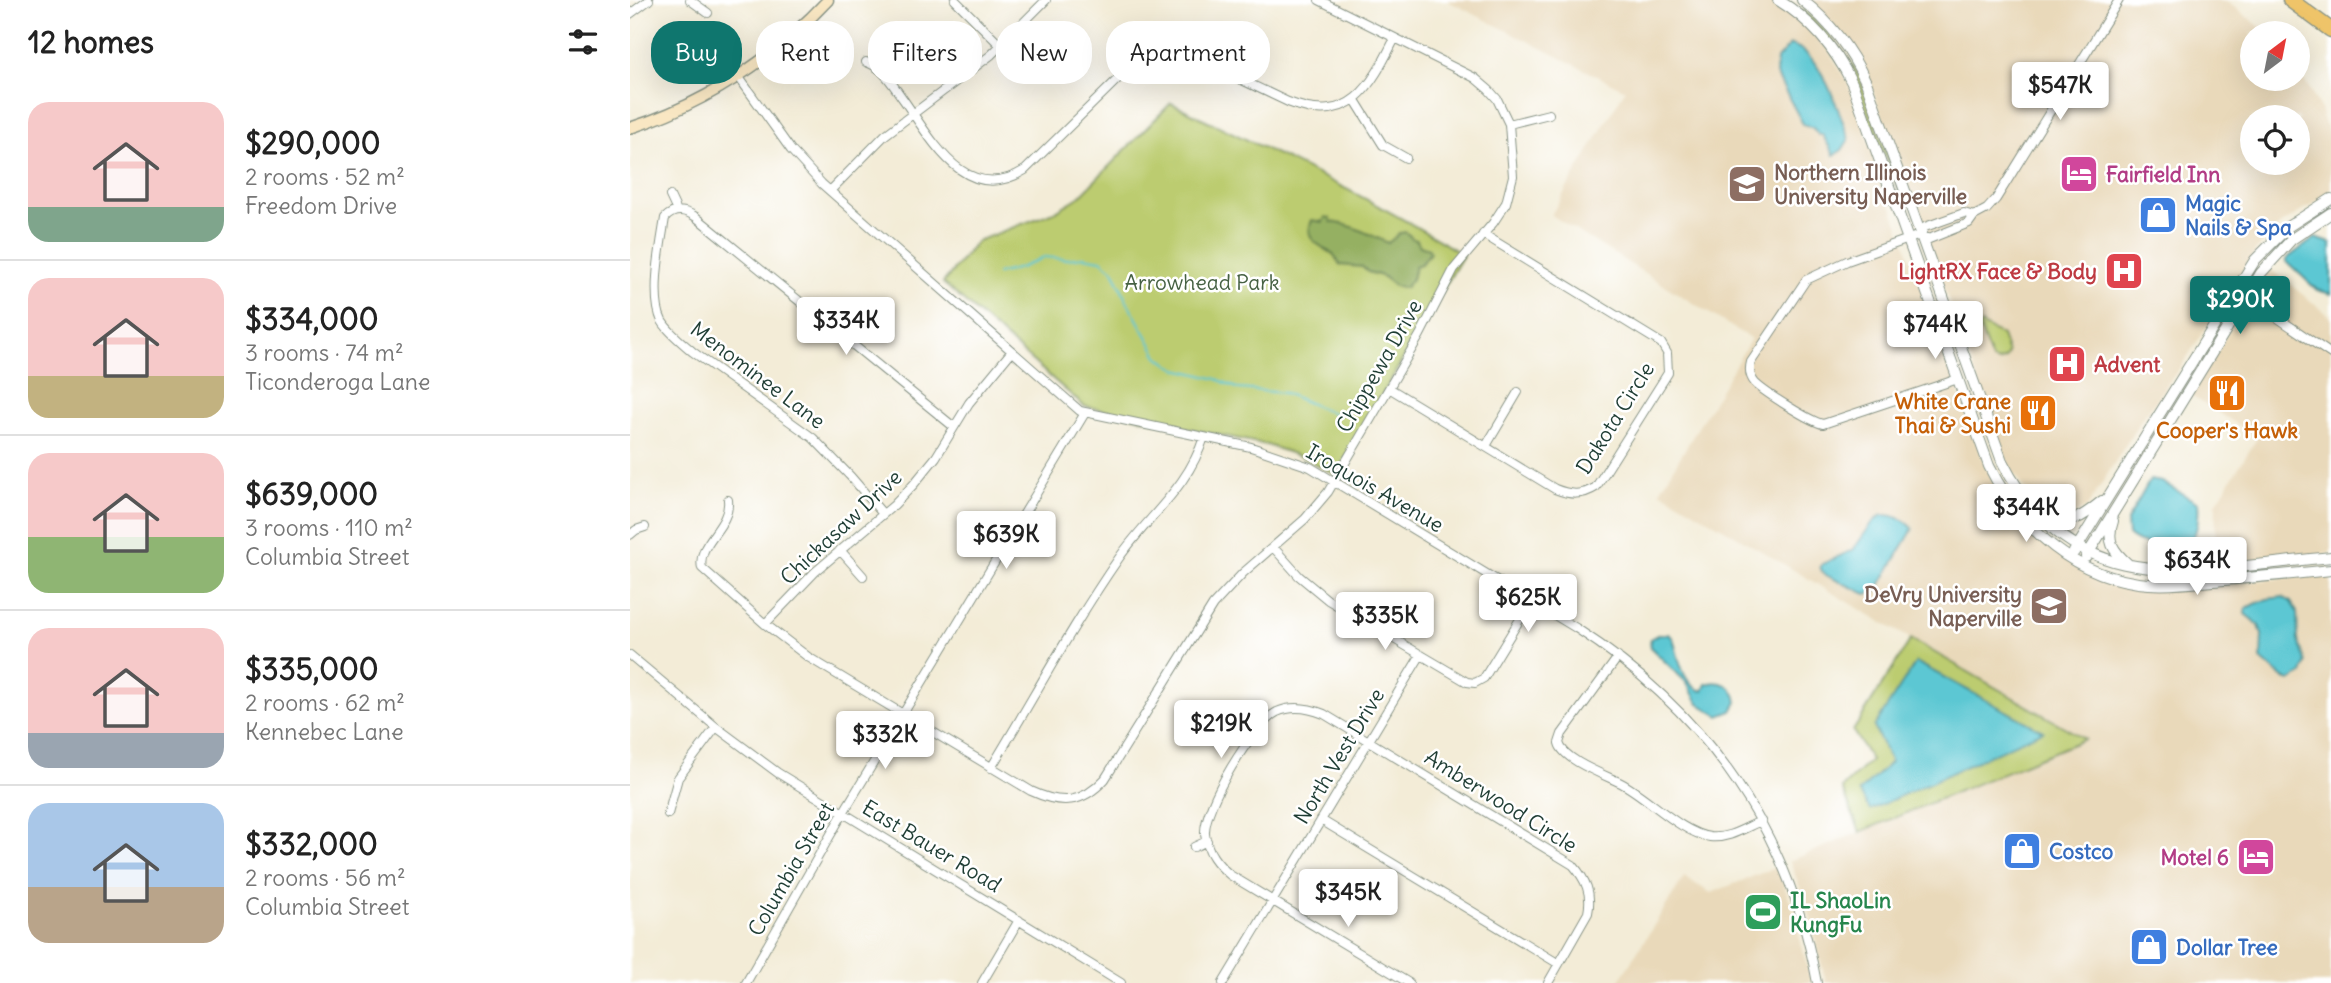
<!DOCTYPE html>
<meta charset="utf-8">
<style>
body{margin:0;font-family:Delius,sans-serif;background:#f6f6f6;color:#222;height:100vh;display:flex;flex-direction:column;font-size:26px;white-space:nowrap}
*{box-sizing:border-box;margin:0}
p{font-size:23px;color:#767676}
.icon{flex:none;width:38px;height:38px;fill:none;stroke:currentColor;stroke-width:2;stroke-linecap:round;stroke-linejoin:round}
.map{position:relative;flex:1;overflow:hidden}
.panel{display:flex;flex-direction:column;background:#fff;width:630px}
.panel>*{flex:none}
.hud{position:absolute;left:21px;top:21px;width:665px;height:63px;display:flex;gap:14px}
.needle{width:46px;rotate:32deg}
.tools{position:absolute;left:1610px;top:21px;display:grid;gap:14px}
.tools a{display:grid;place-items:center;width:70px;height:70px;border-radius:50%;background:#fff;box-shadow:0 7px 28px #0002;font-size:35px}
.price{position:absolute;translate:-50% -60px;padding:0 16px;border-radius:7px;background:#fff;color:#222;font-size:23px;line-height:46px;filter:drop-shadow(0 2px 4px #0008)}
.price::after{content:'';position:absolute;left:50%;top:42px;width:21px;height:16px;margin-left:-10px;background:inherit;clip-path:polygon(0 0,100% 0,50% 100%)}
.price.on{background:#0f766e;color:#fff}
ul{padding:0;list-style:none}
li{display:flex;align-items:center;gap:21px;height:175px;padding:0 28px}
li+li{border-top:2px solid #e0e0e0}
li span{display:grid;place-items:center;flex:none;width:196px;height:140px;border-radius:21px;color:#555}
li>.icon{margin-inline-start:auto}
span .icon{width:84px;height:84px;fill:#fffc;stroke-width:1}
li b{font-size:30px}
h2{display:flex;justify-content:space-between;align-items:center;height:84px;padding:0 28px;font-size:30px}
.tag{padding:0 24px;border-radius:28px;background:#fff;box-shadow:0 7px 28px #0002;font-size:24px;line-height:63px}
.tag.on{background:#0f766e;color:#fff}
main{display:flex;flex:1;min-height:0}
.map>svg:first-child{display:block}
</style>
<main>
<section class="panel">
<h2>12 homes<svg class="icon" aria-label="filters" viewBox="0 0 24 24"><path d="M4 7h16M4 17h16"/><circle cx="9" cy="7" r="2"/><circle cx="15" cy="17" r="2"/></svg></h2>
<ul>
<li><span style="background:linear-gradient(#f6c9c9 75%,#7fa58c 0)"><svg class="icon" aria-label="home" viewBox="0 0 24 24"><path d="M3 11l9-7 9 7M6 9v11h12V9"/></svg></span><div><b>$290,000</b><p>2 rooms · 52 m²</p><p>Freedom Drive</p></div></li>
<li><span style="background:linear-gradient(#f6c9c9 70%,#c2b280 0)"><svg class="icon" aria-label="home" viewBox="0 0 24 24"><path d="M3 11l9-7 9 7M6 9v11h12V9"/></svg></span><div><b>$334,000</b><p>3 rooms · 74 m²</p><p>Ticonderoga Lane</p></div></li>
<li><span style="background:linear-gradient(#f6c9c9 60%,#8fb573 0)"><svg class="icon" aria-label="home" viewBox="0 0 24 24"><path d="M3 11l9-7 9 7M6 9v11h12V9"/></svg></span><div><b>$639,000</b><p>3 rooms · 110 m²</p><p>Columbia Street</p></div></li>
<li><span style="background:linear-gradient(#f6c9c9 75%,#9aa5b1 0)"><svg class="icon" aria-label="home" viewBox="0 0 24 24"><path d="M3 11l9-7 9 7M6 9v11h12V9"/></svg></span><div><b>$335,000</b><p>2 rooms · 62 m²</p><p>Kennebec Lane</p></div></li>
<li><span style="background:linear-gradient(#a9c7e8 60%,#b9a48a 0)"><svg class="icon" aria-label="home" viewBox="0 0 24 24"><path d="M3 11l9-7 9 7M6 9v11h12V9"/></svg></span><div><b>$332,000</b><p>2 rooms · 56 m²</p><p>Columbia Street</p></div></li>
</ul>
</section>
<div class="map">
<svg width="1701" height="983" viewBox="0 0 1701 983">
<rect width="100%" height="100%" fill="#fff"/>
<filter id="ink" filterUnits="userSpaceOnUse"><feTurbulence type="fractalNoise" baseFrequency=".0143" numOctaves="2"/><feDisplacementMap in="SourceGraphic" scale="14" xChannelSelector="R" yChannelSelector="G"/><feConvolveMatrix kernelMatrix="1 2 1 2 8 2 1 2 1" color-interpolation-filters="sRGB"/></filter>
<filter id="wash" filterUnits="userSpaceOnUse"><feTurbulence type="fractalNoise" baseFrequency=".00686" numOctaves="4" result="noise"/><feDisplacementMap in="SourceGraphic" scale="28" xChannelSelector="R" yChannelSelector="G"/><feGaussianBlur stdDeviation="1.57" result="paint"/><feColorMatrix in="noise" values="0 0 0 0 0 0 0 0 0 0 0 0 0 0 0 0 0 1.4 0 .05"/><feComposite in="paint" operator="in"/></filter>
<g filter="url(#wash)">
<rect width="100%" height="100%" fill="#f3ecd7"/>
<path fill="#e9d9ba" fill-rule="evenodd" d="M 816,0 L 1140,0 L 1154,8 L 1168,18 L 1197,48 L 1217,82 L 1354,464 L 1373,500 L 1402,535 L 1458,576 L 1499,588 L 1536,590 L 1701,574 L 1701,983 L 1196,983 L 1180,915 L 1160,861 L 1455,739 L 1253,623 L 1030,491 L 1121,339 L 921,215 L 995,90 Z
M 1177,0 L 1595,0 L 1638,33 L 1622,33 L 1622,79 L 1668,79 L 1668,68 L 1689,106 L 1701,141 L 1701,192 L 1653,223 L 1626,250 L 1554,362 L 1510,422 L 1457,507 L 1444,515 L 1430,516 L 1417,510 L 1397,491 L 1379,466 L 1238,78 ZM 1622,117 L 1668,117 L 1668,163 L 1622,163 Z
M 1639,268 L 1701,317 L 1701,553 L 1585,563 L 1586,503 L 1628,437 L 1560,395 Z
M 1147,867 L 1162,906 L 1181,983 L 988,983 L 1054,877 L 1081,893 Z"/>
<path fill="#bccc6f" stroke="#6e8452" stroke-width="2" d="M 1174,10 C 1193,29 1215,50 1228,73 L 1281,220 L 1260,167 L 1248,143 L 1226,84 L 1172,12 Z
M 541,103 C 639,151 741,197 833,255 L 706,475 L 672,457 L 637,445 L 454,406 L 313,283 L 347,241 L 424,212 L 449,197 Z
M 1351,324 L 1372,336 L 1378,353 L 1375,359 L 1368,362 L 1362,360 L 1349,327 Z
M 1281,639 L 1455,739 L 1230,832 L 1212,788 L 1241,760 L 1223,731 Z"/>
<path fill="#95b062" stroke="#5a764b" stroke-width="2" d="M 695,217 L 700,218 L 701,222 C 718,223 741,235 758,243 L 770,233 L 776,232 L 783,239 L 787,240 L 790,246 L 799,249 L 800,253 L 791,264 L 785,266 L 782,279 L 775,288 L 765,286 L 752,276 L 738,272 L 732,267 L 710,265 C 708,262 706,258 704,255 C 692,245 672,242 682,220 L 693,222 Z"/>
<path fill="#5bc7d3" stroke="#3d8284" stroke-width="2" d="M 1160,45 C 1190,49 1210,114 1219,139 L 1212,150 L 1204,155 L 1192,134 L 1189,135 L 1183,128 L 1173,124 L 1146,74 L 1147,59 Z
M 1685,238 L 1701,243 L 1701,294 L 1687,290 L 1656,261 L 1659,257 Z
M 1520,480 L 1532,482 L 1568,503 C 1569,512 1568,530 1563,537 C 1550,552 1511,548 1498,535 L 1497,521 Z
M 1252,515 C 1263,514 1277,520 1283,529 L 1246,592 L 1236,594 L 1193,574 L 1190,567 L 1192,564 L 1223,550 L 1243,522 Z
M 1653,597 L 1661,602 L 1667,612 L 1668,640 L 1676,663 L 1672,674 L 1660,681 C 1648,677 1641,667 1631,659 L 1632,635 L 1629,625 L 1615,614 L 1616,608 L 1637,599 Z
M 1029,634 L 1038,634 L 1043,638 C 1048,654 1052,687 1073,691 L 1076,684 C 1091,679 1105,686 1107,702 L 1102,711 L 1089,716 L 1069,704 L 1056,682 L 1021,648 L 1020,639 Z
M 1286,662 L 1413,731 L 1240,810 L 1229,792 L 1261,762 L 1244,727 Z"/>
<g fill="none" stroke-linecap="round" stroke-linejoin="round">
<path stroke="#5bc7d3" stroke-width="2" d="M 367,274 L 390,268 L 414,257 L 436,259 L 454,257 L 471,260 L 483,270 L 498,303 L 528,356 L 538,364 L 547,369 L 587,379 L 609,389 L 655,393 L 705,414"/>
</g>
</g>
<g filter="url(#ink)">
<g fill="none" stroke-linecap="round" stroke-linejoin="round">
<g stroke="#899486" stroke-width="10">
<path id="minor" d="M 60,0 L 78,13
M 325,0 L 371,46
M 0,14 L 19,0
M 236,62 C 254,68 262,84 273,99 C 302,140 336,207 395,170 L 500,67 C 517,54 534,49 555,53 L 658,102 C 721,127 741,86 765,38
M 108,76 L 161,150 L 192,184 L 450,411 L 621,447 L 680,467 L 946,628 C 1076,712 1159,830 1187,983
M 725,100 L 753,145 L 776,158
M 879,124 L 919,114
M 200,191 L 255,135 L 361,55 L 416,0
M 40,196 L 47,211
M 1290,235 L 1295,227 L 1334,213 L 1344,216
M 1605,289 L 1701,354
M 1328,379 L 1193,424 C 1181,422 1134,392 1125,383 C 1120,377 1119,369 1121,362 L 1176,280 L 1217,261 L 1290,235 L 1299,239 L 1339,223 L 1344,216 L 1357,209 L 1366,199 L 1489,0
M 759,388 L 925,489 C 940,495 952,496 966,487 L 1038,373 L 1037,353 L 1031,343 L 853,234
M 856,446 L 888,392
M 98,500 C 101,527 66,543 72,568 L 135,624 L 178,657 L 401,791 C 431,805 452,804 475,779 L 583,605 L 613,573 L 675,519 L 698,492 L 790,335 L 824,269 L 863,223 L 876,203 L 883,176 L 879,124 L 867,99 L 859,90 L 845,78 L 689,0
M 253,514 L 221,477 L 183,438 L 63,352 C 53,343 39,333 32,321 C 20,297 31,244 35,218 C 45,208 55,210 66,217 L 324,427
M 0,535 L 6,530 L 15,527
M 643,547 L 669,576 L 698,600 L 837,682 L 845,683 L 854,678 L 901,601
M 210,550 L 233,576
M 135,624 L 185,572 L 264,505 L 284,484 L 306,457 L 339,403 L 382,351
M 0,655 L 86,727 L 148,773 L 491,983
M 988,657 L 932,734 L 929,743 C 933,760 975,775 991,783 C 1018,797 1051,833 1080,837 C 1099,839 1114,828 1131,821
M 361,768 C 403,699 443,624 489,558 C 519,515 558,488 574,437
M 38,814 L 48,778 L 86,727
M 691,820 L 929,964
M 564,847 L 577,841
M 116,983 L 213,813 L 455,413
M 352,983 L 389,920
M 593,983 L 790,656
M 779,983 L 600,875 C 587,864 577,852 575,834 C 573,807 623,724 647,712 C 663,705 679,708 694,714 L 943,865 C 956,880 962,893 958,913 L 918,983"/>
</g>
<g stroke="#899486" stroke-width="12">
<path id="tertiary" d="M 1148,0 C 1181,20 1205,48 1222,83 L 1359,466 C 1390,529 1447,579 1519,584 C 1544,586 1570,582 1594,580 C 1630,577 1665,574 1701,570
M 1172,0 C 1200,22 1221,49 1236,82 L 1372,461 C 1445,605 1569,569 1701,557
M 1413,518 C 1442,525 1450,519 1472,501
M 1483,521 C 1476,541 1483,551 1498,564
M 1444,552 L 1625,260 L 1659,226 L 1701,199
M 1456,557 L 1631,273 L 1662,239 L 1701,213"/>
</g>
<g stroke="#899486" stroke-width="13">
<path id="secondary" d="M 0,128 C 77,103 143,59 198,0"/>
</g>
<g stroke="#899486" stroke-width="17">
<path id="motorway" d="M 1660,0 L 1701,30"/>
</g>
<use href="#minor" stroke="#fff" stroke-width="8"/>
<use href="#tertiary" stroke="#fff" stroke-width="10"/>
<use href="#secondary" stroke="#f9e7c3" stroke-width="10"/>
<use href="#motorway" stroke="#efc469" stroke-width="14"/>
</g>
</g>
<defs>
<g id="hotel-square" transform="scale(2.0125)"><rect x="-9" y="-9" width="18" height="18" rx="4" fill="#d1479c" stroke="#fff"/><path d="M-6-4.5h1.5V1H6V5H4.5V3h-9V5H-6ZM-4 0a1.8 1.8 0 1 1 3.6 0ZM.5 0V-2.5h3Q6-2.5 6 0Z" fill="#fff"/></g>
<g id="university-square" transform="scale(2.0125)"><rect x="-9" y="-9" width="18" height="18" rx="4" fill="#8d6e63" stroke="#fff"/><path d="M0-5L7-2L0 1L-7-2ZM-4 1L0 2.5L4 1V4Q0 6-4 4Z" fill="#fff"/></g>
<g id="shop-square" transform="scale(2.0125)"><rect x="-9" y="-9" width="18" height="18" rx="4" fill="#3f7fe0" stroke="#fff"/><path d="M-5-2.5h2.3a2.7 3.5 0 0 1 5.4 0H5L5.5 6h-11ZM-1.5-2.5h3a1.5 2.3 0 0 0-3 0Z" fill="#fff"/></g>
<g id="hospital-square" transform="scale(2.0125)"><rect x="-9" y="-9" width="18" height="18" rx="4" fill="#e0444e" stroke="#fff"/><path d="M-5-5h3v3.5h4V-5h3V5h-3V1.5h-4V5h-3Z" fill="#fff"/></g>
<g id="restaurant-square" transform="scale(2.0125)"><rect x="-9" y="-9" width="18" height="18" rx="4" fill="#e8710a" stroke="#fff"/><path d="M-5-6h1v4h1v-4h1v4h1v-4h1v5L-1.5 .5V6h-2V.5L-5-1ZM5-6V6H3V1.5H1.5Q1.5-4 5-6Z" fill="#fff"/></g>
<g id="stadium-square" transform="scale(2.0125)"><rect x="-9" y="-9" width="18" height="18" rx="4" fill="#2e9e5b" stroke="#fff"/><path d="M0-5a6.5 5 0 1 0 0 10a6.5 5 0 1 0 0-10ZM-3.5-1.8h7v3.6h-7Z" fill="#fff"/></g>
</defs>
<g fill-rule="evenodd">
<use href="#hotel-square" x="1449" y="174"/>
<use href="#university-square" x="1117" y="184"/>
<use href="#shop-square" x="1528" y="215"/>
<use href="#hospital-square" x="1494" y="271"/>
<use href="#hospital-square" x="1437" y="364"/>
<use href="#restaurant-square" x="1597" y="393"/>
<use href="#restaurant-square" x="1408" y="413"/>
<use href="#university-square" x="1419" y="606"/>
<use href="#shop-square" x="1392" y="851"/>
<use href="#hotel-square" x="1626" y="857"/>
<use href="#stadium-square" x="1133" y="912"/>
<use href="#shop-square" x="1519" y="947"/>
</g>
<g text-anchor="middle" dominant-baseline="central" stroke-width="5" stroke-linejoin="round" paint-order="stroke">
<g font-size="21" font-weight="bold" fill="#785e54" stroke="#fff" text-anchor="start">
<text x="1144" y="172">Northern Illinois<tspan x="1144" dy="24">University Naperville</tspan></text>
<text x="1392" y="594" text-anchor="end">DeVry University<tspan x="1392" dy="24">Naperville</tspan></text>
</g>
<g font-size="21" font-weight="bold" fill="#b23c85" stroke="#fff" text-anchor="start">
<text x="1476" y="174">Fairfield Inn</text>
<text x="1599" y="857" text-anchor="end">Motel 6</text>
</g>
<g font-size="21" font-weight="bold" fill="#366cbe" stroke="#fff" text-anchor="start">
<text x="1555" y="203">Magic<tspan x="1555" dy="24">Nails &amp; Spa</tspan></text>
<text x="1419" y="851">Costco</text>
<text x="1546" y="947">Dollar Tree</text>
</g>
<g font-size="21" font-weight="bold" fill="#be3a42" stroke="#fff" text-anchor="end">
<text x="1467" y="271">LightRX Face &amp; Body</text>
<text x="1464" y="364" text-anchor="start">Advent</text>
</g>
<g font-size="21" fill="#466143" stroke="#fff">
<text x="572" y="282">Arrowhead Park</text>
</g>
<g font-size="21" fill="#1f3d34" stroke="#fff">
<text transform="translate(749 366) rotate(-60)">Chippewa Drive</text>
<text transform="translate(128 375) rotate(37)">Menominee Lane</text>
<text transform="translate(985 418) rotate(-58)">Dakota Circle</text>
<text transform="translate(745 488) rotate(30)">Iroquois Avenue</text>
<text transform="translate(211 527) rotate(-43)">Chickasaw Drive</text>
<text transform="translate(709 756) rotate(-59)">North Vest Drive</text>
<text transform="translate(871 801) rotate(32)">Amberwood Circle</text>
<text transform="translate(302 846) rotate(31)">East Bauer Road</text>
<text transform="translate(161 869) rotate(-60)">Columbia Street</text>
</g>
<g font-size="21" font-weight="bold" fill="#c56008" stroke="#fff" text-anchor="end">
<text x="1381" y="401">White Crane<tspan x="1381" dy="24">Thai &amp; Sushi</tspan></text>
<text x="1597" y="430" text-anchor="middle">Cooper's Hawk</text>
</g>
<g font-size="21" font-weight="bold" fill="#27864d" stroke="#fff" text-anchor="start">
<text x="1160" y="900">IL ShaoLin<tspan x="1160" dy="24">KungFu</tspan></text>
</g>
</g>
</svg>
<div class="tools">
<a><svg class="needle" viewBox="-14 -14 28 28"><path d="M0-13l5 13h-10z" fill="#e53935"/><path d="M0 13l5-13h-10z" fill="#767676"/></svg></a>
<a><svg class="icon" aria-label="locate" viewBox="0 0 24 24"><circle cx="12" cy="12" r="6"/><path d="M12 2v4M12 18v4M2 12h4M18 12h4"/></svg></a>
</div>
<b class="price" style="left:1430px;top:122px">$547K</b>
<b class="price on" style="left:1610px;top:336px">$290K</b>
<b class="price" style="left:216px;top:357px">$334K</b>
<b class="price" style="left:1305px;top:361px">$744K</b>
<b class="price" style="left:1396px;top:544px">$344K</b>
<b class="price" style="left:376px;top:571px">$639K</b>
<b class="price" style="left:1567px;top:597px">$634K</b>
<b class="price" style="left:898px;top:634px">$625K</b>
<b class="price" style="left:755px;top:652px">$335K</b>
<b class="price" style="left:591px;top:760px">$219K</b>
<b class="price" style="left:255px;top:771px">$332K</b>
<b class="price" style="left:718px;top:929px">$345K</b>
<div class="hud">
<a class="tag on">Buy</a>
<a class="tag">Rent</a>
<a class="tag">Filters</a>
<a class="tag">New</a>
<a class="tag">Apartment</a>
</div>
</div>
</main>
